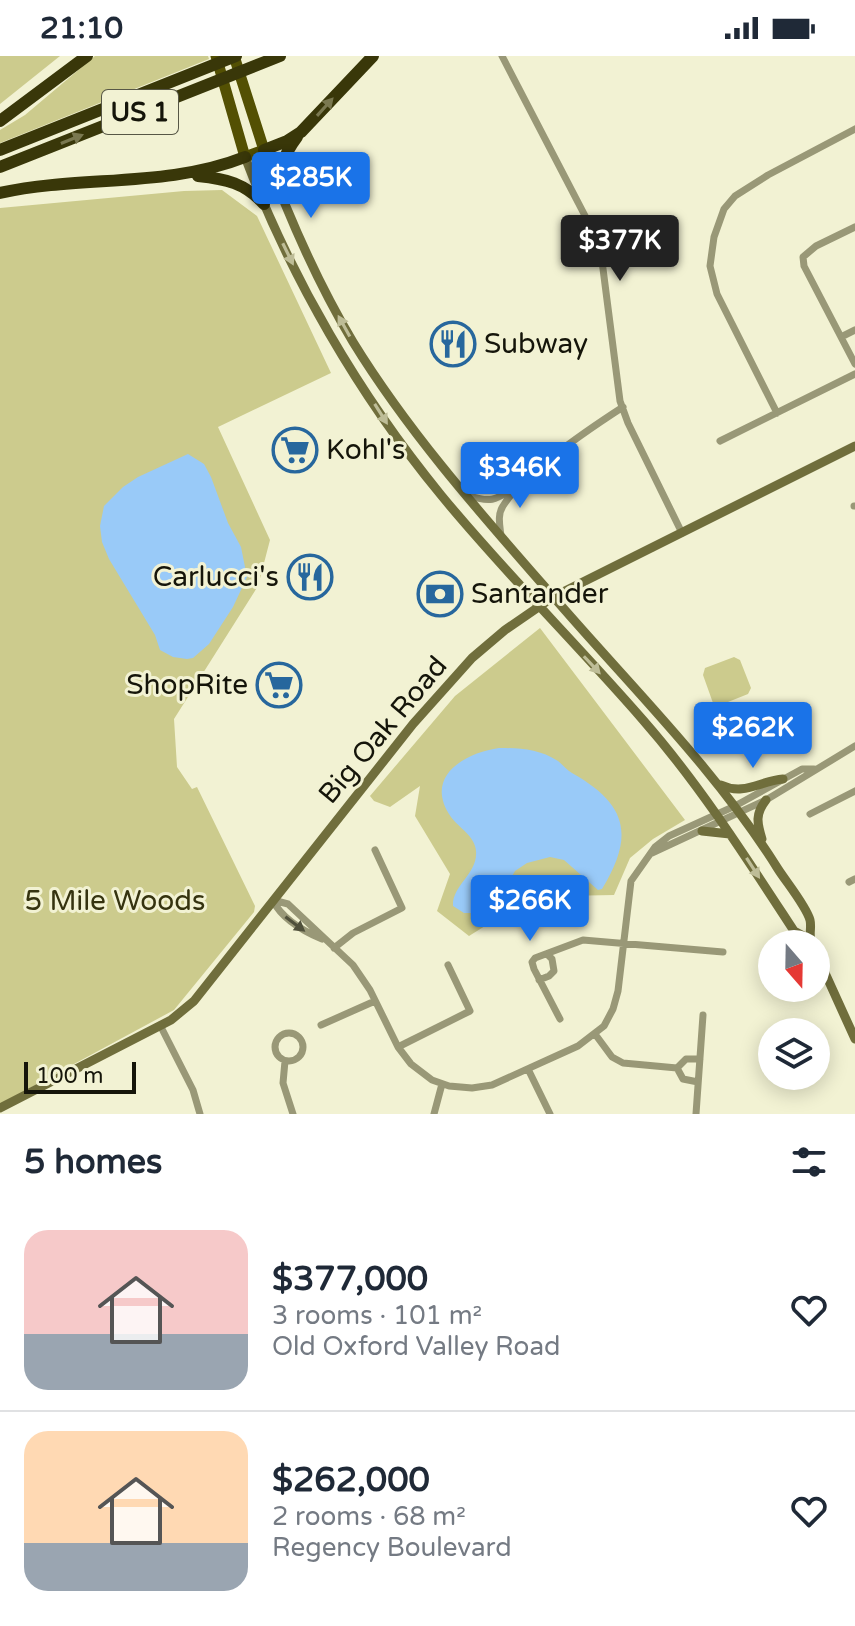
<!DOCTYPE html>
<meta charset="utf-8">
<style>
body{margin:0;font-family:"Varela Round",sans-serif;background:#f2f2f3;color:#1f2937;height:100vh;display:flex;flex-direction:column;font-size:30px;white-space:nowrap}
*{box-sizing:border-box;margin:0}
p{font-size:26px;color:#747a83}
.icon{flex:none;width:44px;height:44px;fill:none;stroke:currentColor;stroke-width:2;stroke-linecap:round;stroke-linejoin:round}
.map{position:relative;height:1058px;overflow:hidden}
.drawer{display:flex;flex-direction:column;background:#fff;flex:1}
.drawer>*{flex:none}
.needle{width:52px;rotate:160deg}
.controls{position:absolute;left:758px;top:874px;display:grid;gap:16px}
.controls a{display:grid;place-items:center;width:72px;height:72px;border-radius:50%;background:#fff;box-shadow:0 4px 20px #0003;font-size:40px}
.scale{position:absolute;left:24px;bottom:20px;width:112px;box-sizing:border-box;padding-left:8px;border:4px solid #15150a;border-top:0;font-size:22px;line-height:28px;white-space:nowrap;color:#15150a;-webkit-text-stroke:6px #f2f2d3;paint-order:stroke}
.price{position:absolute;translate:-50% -68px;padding:0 18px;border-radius:8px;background:#1a73e8;color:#fff;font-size:26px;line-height:52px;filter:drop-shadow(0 2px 4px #0008)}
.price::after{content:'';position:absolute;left:50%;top:48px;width:24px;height:18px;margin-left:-12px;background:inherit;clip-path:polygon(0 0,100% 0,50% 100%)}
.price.current{background:#222;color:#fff}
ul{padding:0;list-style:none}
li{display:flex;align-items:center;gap:24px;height:200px;padding:0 24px}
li+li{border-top:2px solid #e0e1e3}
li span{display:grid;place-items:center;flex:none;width:224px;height:160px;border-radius:24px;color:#555}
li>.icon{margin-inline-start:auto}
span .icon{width:96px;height:96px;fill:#fffc;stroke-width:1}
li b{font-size:34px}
h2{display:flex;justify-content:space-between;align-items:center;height:96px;padding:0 24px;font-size:34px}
.status{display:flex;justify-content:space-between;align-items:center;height:56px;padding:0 40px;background:#fff;direction:ltr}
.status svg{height:22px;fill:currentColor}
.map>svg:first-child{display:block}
</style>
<div class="status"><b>21:10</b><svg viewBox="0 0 49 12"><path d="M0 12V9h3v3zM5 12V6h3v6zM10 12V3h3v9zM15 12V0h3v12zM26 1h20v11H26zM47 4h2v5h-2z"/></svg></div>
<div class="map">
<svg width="855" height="1058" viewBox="0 0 855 1058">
<rect width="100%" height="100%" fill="#f2f2d3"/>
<path fill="#cccb8d" d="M 0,0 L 60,0 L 0,48 Z
M 95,0 L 208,0 L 209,3 L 0,87 L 0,74 L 25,59 Z
M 222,134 L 257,160 L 331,317 L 218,371 L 270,484 L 258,530 L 174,663 L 177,711 L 192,733 L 197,731 L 255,850 L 254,856 L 174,954 L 0,1048 L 0,152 L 184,135 Z
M 540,572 L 685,764 L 653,783 L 630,802 L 614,839 L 562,840 L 548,823 L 520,835 L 509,855 L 469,880 L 437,855 L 450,818 L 415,760 L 420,730 L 390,751 L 374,745 L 370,740 L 455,640 Z
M 734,601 L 740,604 L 751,632 L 748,638 L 718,650 L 713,647 L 703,619 L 705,612 Z"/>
<path fill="#99caf8" d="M 188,398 L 204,408 L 211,421 L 228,467 L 241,491 L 247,521 L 233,551 L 209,588 L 193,602 L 187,603 L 173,601 L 160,594 L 155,579 L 109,503 L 102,486 L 100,470 L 104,450 L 123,431 L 138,421 Z
M 499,692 C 520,692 539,693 558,705 C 563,709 567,714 572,717 C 627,748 635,779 602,833 L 598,834 L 564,804 L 550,801 L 527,807 L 515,815 L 496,849 L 482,857 L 464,857 L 453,850 C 452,829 478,818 476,795 C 475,780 459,772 451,761 C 423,721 464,697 499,692 Z"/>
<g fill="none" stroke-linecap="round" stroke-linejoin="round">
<path stroke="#999877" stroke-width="7" d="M 502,0 L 595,179 L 602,205 L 620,345 L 628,367 L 682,477
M 855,171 L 816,190 L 803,201 L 804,210 L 855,308
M 841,281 L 855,274
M 777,357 L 717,238 L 710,210 L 714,181 L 724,153 L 735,140 L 768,119 L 855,73
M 720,385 L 855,318
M 467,439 C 490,447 495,445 515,431
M 854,450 L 855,450
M 501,480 C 500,470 497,459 503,450 C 524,416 589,373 623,351
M 810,758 L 855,735
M 652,797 L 766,744 L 855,690
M 849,826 L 855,823
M 273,844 L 288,848 L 353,909 L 370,934 L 398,991 L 411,1008 L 432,1024 L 449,1030 L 472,1032 L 492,1029 L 578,990 L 604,970 L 613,953 L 618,935 L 631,825 L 655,791 L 669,780 L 735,750 L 802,713 L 814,713
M 273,845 C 283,864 303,875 322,883
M 334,892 L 353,877 L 402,852 L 375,794
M 539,924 L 549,920 L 554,915 L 552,903 L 547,898
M 560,963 L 534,913 L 532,906 L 535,902 L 583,884 L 723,896
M 160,969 L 193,1034 L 200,1058
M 321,969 L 375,945
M275 991a14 14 0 1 1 28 0a14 14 0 1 1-28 0Z
M 595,978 L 612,1001 L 623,1007 L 677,1012
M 398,991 L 470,955 L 448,909
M 285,1005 L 283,1027 L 293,1058
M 528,1013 L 550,1058
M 698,1026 L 683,1023 L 677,1012 L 686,1003 L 700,1003
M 434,1058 L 442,1028
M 696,1058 L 703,959"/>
<path stroke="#706e3c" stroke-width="9" d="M 264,94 C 288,159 317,226 353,286 C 409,377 481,458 551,538 C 629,629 714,711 778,813 C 787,827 806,850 810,864 C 812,872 808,880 812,888
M 245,101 C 291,222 359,339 441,439 C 505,517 577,588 643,664 C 700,729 747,803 794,875 L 809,883
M 721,729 C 744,740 760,725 783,723
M 702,775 L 730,778
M 762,783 C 757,767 755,758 766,744
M 816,897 L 855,983
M 0,1052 L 171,964 L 194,945 L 413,668 L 472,602 L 505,574 L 553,541 L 855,390"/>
<path stroke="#535003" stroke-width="11" d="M 216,0 L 245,101 L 264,94 L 234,0"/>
<path stroke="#393709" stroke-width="12" d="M 0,65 L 87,0
M 0,94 L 236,0
M 264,94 L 287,85 L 301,76 L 373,0
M 0,111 L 280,0
M 198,120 C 226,123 245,127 264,148
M 0,137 C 81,119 167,132 245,101
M 282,140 C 278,115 282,101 297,81"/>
</g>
<defs><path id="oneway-solid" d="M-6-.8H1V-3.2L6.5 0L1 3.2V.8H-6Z" transform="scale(2)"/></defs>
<g fill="#7a7850">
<use href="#oneway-solid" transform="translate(325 51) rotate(-48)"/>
<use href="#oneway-solid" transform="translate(72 83) rotate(-22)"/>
</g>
<g fill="#bebd97">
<use href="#oneway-solid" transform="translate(288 198) rotate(64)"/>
<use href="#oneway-solid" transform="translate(344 270) rotate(-119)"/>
<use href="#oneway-solid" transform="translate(381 358) rotate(58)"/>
<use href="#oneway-solid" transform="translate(592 609) rotate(47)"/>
<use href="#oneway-solid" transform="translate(753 812) rotate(57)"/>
</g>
<use fill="#50503b" href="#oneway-solid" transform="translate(295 868) rotate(37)"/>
<defs>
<g id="restaurant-ring" transform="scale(2.3)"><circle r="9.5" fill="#f2f2d3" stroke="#27679d" stroke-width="1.5"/><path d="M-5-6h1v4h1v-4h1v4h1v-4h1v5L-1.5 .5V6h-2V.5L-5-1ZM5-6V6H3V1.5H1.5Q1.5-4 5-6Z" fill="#27679d"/></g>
<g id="supermarket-ring" transform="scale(2.3)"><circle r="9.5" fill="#f2f2d3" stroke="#27679d" stroke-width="1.5"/><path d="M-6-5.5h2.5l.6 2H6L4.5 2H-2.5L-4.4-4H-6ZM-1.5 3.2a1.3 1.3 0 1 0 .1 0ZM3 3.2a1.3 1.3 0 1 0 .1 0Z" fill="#27679d"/></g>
<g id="bank-ring" transform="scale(2.3)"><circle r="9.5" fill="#f2f2d3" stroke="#27679d" stroke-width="1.5"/><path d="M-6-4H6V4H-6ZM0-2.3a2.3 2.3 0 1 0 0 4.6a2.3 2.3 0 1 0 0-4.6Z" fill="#27679d"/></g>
</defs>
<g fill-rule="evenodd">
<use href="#restaurant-ring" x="453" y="288"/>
<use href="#supermarket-ring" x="295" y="394"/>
<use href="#restaurant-ring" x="310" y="521"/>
<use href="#bank-ring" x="440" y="538"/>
<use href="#supermarket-ring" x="279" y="629"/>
</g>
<g text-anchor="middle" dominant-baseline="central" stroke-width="6" stroke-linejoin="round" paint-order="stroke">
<rect fill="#f2f2d3" stroke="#575746" stroke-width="2" x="102" y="34" width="76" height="44" rx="6"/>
<g font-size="26" font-weight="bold" fill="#15150a">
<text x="140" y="56">US 1</text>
</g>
<g font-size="28" fill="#15150a" stroke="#f2f2d3" text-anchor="start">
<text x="484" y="288">Subway</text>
<text x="326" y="394">Kohl's</text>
<text x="279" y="521" text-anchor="end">Carlucci's</text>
<text x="471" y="538">Santander</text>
<text x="248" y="629" text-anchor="end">ShopRite</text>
</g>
<g font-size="28" fill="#15150a" stroke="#f2f2d3">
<text transform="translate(383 674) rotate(-50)">Big Oak Road</text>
</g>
<g font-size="28" fill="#35330f" stroke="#f2f2d3">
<text x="115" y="845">5 Mile Woods</text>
</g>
</g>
</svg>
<div class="controls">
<a><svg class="needle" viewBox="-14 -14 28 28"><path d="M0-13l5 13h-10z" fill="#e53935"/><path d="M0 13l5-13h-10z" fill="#747a83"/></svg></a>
<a><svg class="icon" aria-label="layers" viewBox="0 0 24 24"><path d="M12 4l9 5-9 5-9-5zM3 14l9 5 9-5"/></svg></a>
</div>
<div class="scale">100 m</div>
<b class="price" style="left:311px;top:164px">$285K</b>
<b class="price current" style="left:620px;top:227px">$377K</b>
<b class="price" style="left:520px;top:454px">$346K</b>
<b class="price" style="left:753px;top:714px">$262K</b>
<b class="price" style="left:530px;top:887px">$266K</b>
</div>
<section class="drawer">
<h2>5 homes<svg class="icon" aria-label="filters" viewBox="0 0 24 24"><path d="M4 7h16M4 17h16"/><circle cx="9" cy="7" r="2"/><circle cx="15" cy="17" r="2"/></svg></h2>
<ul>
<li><span style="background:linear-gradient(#f6c9c9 65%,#9aa5b1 0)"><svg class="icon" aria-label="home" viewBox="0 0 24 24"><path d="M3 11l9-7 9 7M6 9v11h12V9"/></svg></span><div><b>$377,000</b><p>3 rooms · 101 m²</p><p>Old Oxford Valley Road</p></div><svg class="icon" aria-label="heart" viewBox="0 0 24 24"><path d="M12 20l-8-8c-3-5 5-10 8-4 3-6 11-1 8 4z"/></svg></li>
<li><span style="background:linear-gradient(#ffd9b3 70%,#9aa5b1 0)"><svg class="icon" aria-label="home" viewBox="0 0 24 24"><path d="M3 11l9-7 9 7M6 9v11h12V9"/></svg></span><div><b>$262,000</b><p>2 rooms · 68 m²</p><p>Regency Boulevard</p></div><svg class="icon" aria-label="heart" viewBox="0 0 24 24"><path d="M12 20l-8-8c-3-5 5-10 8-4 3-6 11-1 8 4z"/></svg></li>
</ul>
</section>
